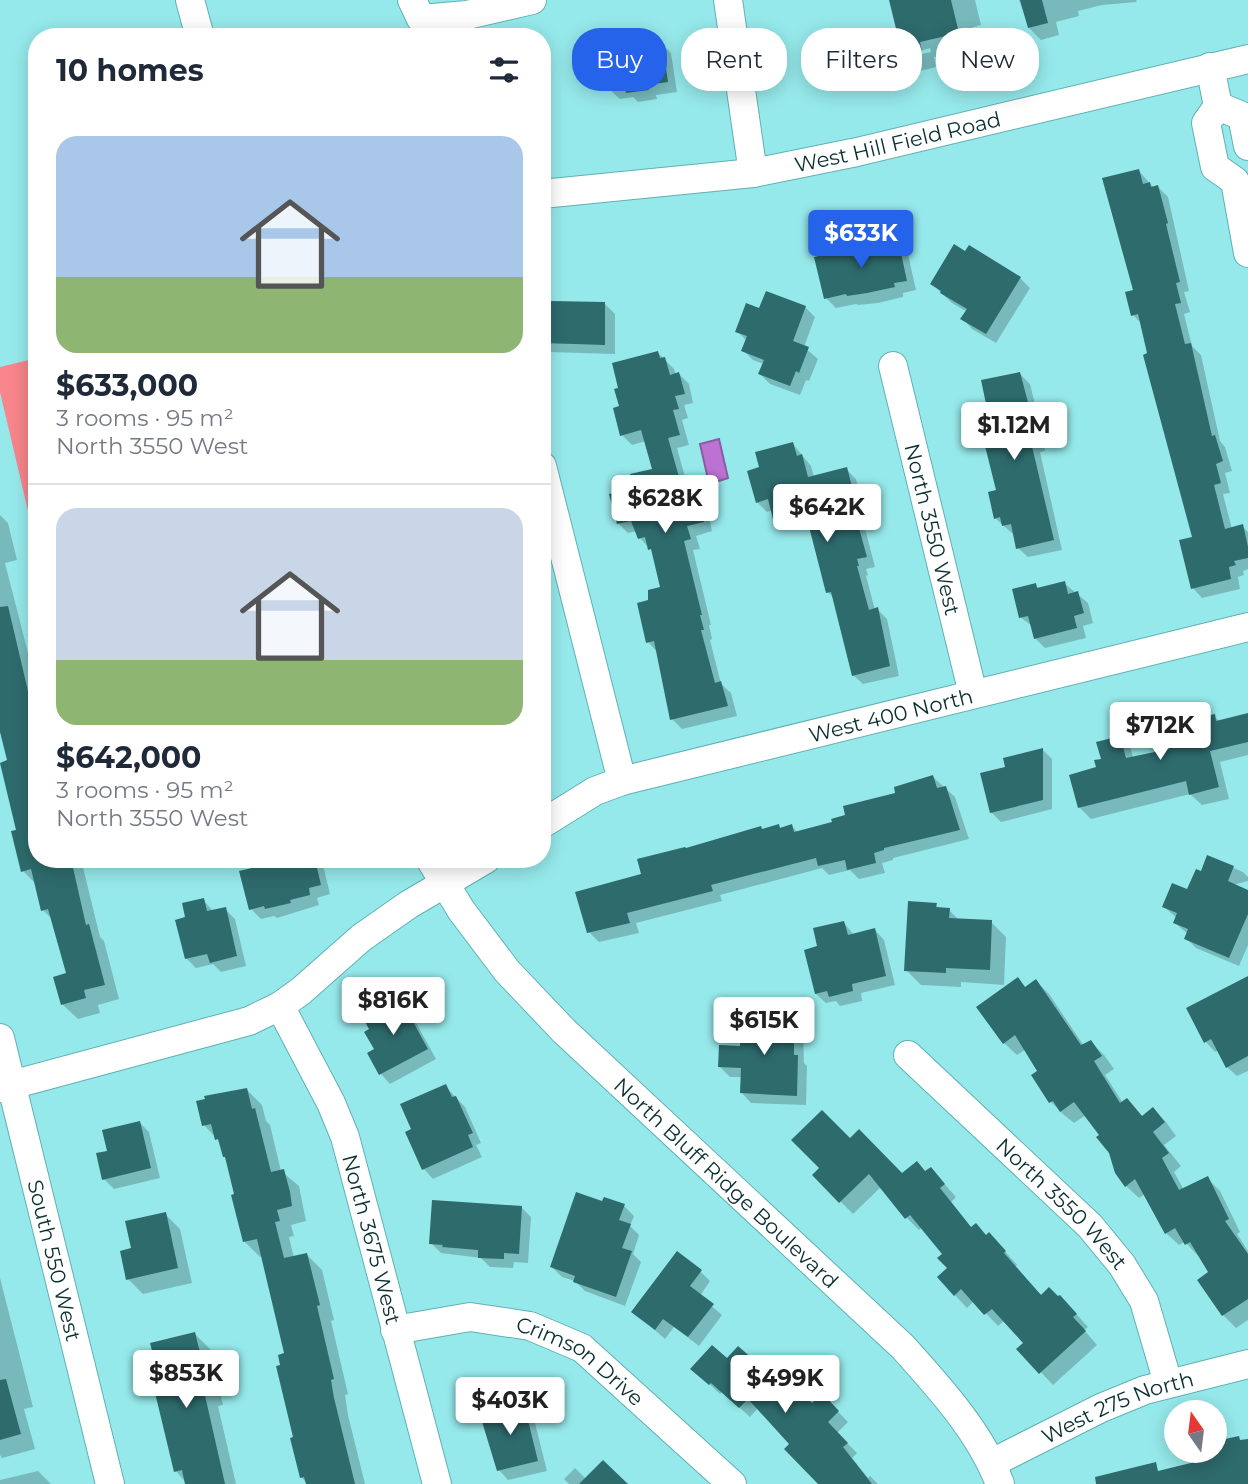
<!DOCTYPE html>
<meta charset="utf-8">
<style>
body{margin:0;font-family:Montserrat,sans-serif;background:#f6f6f7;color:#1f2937;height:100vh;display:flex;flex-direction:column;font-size:26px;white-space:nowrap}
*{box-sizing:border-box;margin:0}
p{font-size:23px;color:#747a83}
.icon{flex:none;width:38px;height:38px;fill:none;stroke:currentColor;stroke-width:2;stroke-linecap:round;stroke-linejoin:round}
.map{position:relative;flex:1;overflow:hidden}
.sheet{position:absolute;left:28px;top:28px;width:523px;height:840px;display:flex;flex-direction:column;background:#fff;border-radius:28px;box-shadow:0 4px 18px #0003}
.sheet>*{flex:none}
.hud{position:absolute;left:572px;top:28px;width:570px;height:63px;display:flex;gap:14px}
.needle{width:46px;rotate:346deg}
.fabs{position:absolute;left:1164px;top:1400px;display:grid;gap:14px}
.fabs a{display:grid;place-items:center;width:63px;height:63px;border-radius:50%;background:#fff;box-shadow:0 4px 18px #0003;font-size:35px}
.price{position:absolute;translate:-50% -60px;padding:0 16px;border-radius:7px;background:#fff;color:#222;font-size:23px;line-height:46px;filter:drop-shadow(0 2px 4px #0008)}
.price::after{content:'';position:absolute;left:50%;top:42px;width:21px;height:16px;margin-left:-10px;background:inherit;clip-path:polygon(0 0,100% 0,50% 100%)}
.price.active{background:#2563eb;color:#fff}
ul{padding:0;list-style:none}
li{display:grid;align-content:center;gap:14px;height:371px;padding:0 28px}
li+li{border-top:2px solid #e0e1e3}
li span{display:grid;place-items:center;height:217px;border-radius:21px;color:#555}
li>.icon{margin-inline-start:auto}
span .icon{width:126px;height:126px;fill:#fffc;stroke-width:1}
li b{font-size:30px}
h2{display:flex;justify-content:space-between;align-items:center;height:84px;padding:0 28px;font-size:30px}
.chip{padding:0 24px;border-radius:28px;background:#fff;box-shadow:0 4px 18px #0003;font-size:24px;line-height:63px}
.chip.active{background:#2563eb;color:#fff}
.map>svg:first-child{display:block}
</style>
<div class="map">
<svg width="1248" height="1484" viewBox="0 0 1248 1484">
<rect width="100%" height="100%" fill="#96e9eb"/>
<path fill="#f7858b" d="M 37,358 L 37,549 L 0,392 L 0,367 Z"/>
<path fill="#bc72d2" stroke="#875ea2" stroke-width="2" d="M 719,439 L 728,478 L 710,484 L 706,482 L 708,479 L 700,444 Z"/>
<path fill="#0003" fill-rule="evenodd" d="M 891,0 L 975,0 L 981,25 L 968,29 L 973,48 L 934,57 L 936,67 L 920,71 L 905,56 ZM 930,48 L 931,52 L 913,56 L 913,53 Z
M 1019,0 L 1136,0 L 1137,2 L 1102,5 L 1078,11 L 1079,16 L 1056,22 L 1059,35 L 1041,40 L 1029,28 Z
M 635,40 L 640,46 L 661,43 L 671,53 L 677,92 L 656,95 L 657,99 L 638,102 L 633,97 L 620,99 L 610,90 L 619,48 Z
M 1139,171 L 1154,188 L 1158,187 L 1168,197 L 1189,291 L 1184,292 L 1190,312 L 1184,314 L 1192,346 L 1201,355 L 1220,441 L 1225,447 L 1232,471 L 1225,473 L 1230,493 L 1223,494 L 1232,529 L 1242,526 L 1248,532 L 1248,569 L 1243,571 L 1244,575 L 1238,577 L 1240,589 L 1202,598 L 1193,588 L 1194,538 L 1142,324 L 1133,315 L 1135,292 Z
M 897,241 L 907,250 L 916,290 L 903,293 L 903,297 L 878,303 L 858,305 L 856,304 L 836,308 L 826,298 Z
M 1020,278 L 1030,288 L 996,343 L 972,329 L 963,319 L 967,312 L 952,303 L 932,284 Z
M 542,304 L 605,304 L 615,314 L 615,354 L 548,352 L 542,346 Z
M 805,307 L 815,317 L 804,347 L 818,359 L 809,381 L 806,380 L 800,395 L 770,384 L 760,374 L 764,364 L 753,360 L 743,350 L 747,341 L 737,331 L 760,310 Z
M 658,353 L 674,369 L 676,375 L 679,374 L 689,384 L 693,403 L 684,405 L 688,418 L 682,420 L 689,445 L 677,448 L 685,477 L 695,487 L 699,503 L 708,512 L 712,531 L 696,536 L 700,549 L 693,550 L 711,625 L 709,625 L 712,639 L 710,640 L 721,684 L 731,693 L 737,716 L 682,729 L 672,719 L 658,653 L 648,642 L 649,601 L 662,589 L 653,552 L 640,538 L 637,531 L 628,533 L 619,524 L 636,489 L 654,470 L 646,441 L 632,445 L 622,435 L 621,408 Z
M 1020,374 L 1030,384 L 1044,441 L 1045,451 L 1040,452 L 1062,550 L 1028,557 L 1018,548 L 1014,535 L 995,518 L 999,491 L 993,425 Z
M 793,444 L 811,466 L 814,477 L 846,469 L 856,479 L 861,497 L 857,498 L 875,567 L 866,569 L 868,575 L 866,576 L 875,610 L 877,609 L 887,619 L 899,676 L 863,684 L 853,675 L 835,599 L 828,592 L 810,521 L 785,528 L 775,518 L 773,510 L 767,512 L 757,502 L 761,469 Z
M 0,515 L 8,523 L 17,560 L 5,563 L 37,688 L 37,859 L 81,859 L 100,937 L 104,941 L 119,999 L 98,1005 L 100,1013 L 78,1019 L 62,1004 L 68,974 L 53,920 L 43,910 L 37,885 L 23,871 L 9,761 L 0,725 Z
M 1064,583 L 1088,603 L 1093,623 L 1083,626 L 1086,638 L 1045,648 L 1035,638 L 1032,626 L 1020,617 L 1035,585 L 1040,589 Z
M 1248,715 L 1248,755 L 1220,762 L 1229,799 L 1202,805 L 1190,794 L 1091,819 L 1080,808 L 1103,760 L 1119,738 L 1131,749 L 1133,758 L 1171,750 L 1214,716 L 1220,722 Z
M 1043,750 L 1052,759 L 1052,809 L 1001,822 L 991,812 L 1007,768 Z
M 933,777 L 955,797 L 969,839 L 893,858 L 893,860 L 882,863 L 885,873 L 859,879 L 850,870 L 829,875 L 822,868 L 720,895 L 722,901 L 636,923 L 639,933 L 599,942 L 589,932 L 643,876 L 763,830 L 792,826 L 798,833 L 834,824 Z
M 1208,857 L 1243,872 L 1248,877 L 1248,881 L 1233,885 L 1248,892 L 1248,945 L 1239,966 L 1196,948 L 1186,938 L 1188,934 L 1175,923 L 1177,918 L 1164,907 L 1188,891 L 1201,873 Z
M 271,859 L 317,859 L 323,865 L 330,894 L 317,898 L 319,905 L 277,918 L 274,916 L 261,919 L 251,909 Z
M 203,900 L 214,912 L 225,909 L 235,919 L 246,966 L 221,972 L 213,964 L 196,968 L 186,958 L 187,919 Z
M 936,905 L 940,909 L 949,910 L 960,921 L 991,922 L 1006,937 L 1004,985 L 961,982 L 961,987 L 921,985 L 906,970 Z
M 844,923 L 854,935 L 875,930 L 884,940 L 895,985 L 861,993 L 862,1001 L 840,1006 L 836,1001 L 826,1003 L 816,994 Z
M 1018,980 L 1026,988 L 1036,981 L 1049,994 L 1084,1046 L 1091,1042 L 1104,1055 L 1114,1069 L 1105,1075 L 1123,1103 L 1127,1100 L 1143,1117 L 1153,1110 L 1166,1122 L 1176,1136 L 1164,1145 L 1181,1166 L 1174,1172 L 1184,1190 L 1207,1178 L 1220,1191 L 1240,1232 L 1237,1234 L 1248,1251 L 1248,1320 L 1236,1328 L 1223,1315 L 1199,1280 L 1210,1273 L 1199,1257 L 1185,1242 L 1179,1245 L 1166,1233 L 1145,1194 L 1139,1198 L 1126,1186 L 1110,1152 L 1086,1115 L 1074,1123 L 1064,1115 L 1051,1102 L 1039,1071 L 1026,1049 L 1017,1055 L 1004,1043 Z
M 1248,982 L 1248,1071 L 1237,1076 L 1227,1067 L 1219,1050 L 1215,1052 L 1206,1042 Z
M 400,1000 L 409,1010 L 436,1059 L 390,1084 L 381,1074 L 369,1054 L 376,1050 Z
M 793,1021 L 803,1031 L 804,1063 L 807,1066 L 806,1105 L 751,1103 L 742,1093 L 742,1077 L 730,1077 L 720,1067 L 742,1048 Z
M 445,1086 L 465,1107 L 481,1143 L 476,1145 L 482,1157 L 433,1179 L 424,1169 L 413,1130 Z
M 246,1089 L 262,1105 L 266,1121 L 270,1125 L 281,1171 L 299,1186 L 306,1221 L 291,1225 L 294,1236 L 289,1237 L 294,1258 L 307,1255 L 322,1270 L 334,1320 L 331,1321 L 348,1394 L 345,1395 L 348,1415 L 365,1484 L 308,1484 L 301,1477 L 282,1366 L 286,1355 L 262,1256 L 260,1257 L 245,1242 L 227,1160 L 218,1140 L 204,1125 Z
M 139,1122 L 149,1132 L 160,1178 L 114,1189 L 104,1179 L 109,1152 Z
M 850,1140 L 902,1175 L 926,1173 L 931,1169 L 956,1197 L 951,1202 L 972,1229 L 1001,1247 L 1017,1265 L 1015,1267 L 1042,1296 L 1072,1309 L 1088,1327 L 1084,1330 L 1097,1345 L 1053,1385 L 1019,1349 L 1025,1343 L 1005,1320 L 998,1326 L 974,1301 L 967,1308 L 939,1278 L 950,1268 L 944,1254 L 922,1227 L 919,1230 L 907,1218 L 882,1186 L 853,1214 L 814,1175 Z
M 604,1203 L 624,1206 L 634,1216 L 630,1226 L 639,1235 L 633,1254 L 641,1262 L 625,1306 L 585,1291 L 575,1281 L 562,1277 L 552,1267 Z
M 521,1207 L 531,1217 L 528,1263 L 514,1262 L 513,1268 L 490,1267 L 481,1258 L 441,1253 L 431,1243 Z
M 165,1214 L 180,1229 L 192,1283 L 143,1294 L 128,1279 L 133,1250 Z
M 701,1272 L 710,1281 L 700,1296 L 722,1315 L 699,1346 L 674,1327 L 665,1339 L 633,1311 Z
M 0,1278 L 33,1407 L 24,1409 L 35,1449 L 2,1458 L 0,1455 Z
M 195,1334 L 210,1349 L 223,1405 L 218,1406 L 236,1484 L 187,1484 L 176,1471 L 160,1375 Z
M 727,1360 L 812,1405 L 822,1395 L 848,1422 L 837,1433 L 857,1453 L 852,1458 L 868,1478 L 870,1476 L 878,1484 L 821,1484 L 792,1444 L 758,1408 L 750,1417 L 722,1392 L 720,1394 L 703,1378 Z
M 523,1406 L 533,1415 L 547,1471 L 508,1480 L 499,1470 Z
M 575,1468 L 586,1479 L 626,1484 L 569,1484 L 564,1479 Z
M 38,1471 L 51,1484 L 0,1484 L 0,1480 Z"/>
<path fill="#2e6b6d" d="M 889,0 L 951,0 L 959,33 L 920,42 L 922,52 L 903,57 Z
M 1020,0 L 1042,0 L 1048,23 L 1028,28 Z
M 635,39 L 636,45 L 662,41 L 668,82 L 647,85 L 649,90 L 626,93 L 625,88 L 608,90 L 602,49 L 616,47 L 616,41 Z
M 1139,169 L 1143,184 L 1150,182 L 1151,187 L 1158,185 L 1168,223 L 1166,224 L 1180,282 L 1176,283 L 1181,303 L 1175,304 L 1185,344 L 1191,343 L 1212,436 L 1215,435 L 1223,461 L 1216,464 L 1221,483 L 1214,485 L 1225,529 L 1243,524 L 1248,547 L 1248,558 L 1234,561 L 1236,565 L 1229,567 L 1231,579 L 1191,589 L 1179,540 L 1192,537 L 1143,355 L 1147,353 L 1138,314 L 1131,316 L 1125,292 L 1133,290 L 1102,178 Z
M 898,239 L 907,281 L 894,283 L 895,287 L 867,293 L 847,296 L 846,294 L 824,299 L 814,257 Z
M 954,244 L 965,251 L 969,245 L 1021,277 L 986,334 L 960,319 L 967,309 L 940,293 L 941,291 L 930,284 Z
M 766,291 L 806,306 L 793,341 L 809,347 L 799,373 L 796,371 L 790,386 L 758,374 L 764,360 L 741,351 L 747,336 L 735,332 L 746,303 L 759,308 Z
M 551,301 L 605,302 L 605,345 L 542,343 L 542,302 Z
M 658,351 L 660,358 L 665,357 L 670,375 L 679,372 L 685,394 L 675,396 L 679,409 L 673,410 L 680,435 L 668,438 L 679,477 L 686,476 L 692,502 L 698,500 L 704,522 L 687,526 L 691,539 L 684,541 L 702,615 L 700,615 L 704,630 L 701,630 L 715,683 L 721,681 L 728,706 L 670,720 L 654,641 L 646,643 L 637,603 L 648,600 L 648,590 L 660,587 L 651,549 L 648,550 L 645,537 L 638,539 L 631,521 L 617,524 L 609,494 L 634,488 L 630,474 L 652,469 L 641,430 L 620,436 L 613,408 L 619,406 L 614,389 L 618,388 L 612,363 Z
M 1020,372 L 1035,429 L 1036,442 L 1031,442 L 1054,540 L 1016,549 L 1011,524 L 1002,526 L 1000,517 L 994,519 L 988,492 L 996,490 L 980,426 L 990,423 L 981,380 Z
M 793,442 L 797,456 L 802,454 L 808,477 L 847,467 L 852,487 L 848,488 L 867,557 L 857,559 L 859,566 L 857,566 L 869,610 L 878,607 L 890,666 L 852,676 L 831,592 L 826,593 L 805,511 L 773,519 L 768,499 L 756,503 L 747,471 L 759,467 L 755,452 Z
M 1065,581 L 1068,594 L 1078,591 L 1084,613 L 1074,616 L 1077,628 L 1034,639 L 1028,616 L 1019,618 L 1012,589 L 1036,583 L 1037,588 Z
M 8,606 L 32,708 L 37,707 L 37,859 L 71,859 L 86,925 L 89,924 L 105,985 L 84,990 L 86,998 L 61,1005 L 53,977 L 66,973 L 48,909 L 41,911 L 31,869 L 21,872 L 11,831 L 16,830 L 0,763 L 7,760 L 0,732 L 0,607 Z
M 1248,713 L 1248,742 L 1210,751 L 1219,787 L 1189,795 L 1186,781 L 1078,808 L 1069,775 L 1096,767 L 1094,760 L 1101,759 L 1096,742 L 1120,736 L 1126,758 L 1169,749 L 1167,742 L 1183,738 L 1180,722 L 1215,714 L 1216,721 Z
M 1043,748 L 1043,800 L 990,813 L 980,773 L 1005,767 L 1003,758 Z
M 933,775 L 937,788 L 946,786 L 960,830 L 884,848 L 884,850 L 874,853 L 876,863 L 847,870 L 845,860 L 818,866 L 816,858 L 711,885 L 713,891 L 627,913 L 630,923 L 587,933 L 575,892 L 641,874 L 637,859 L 685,847 L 686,848 L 761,826 L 762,829 L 779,824 L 780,828 L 792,824 L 794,832 L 832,822 L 831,819 L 845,815 L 843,806 L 895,793 L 894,787 Z
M 1207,855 L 1234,866 L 1228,881 L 1248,890 L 1248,914 L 1229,958 L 1184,939 L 1188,929 L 1173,923 L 1177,913 L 1162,907 L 1172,883 L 1187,889 L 1196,869 L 1201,871 Z
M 254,859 L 315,859 L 321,885 L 309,888 L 310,895 L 290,900 L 291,903 L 265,909 L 264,906 L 249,910 L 239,871 L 256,867 Z
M 204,898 L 207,911 L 226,907 L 237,956 L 210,963 L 207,954 L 185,959 L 175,920 L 185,917 L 182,903 Z
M 908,901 L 937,903 L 936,907 L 950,908 L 949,918 L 992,920 L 990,970 L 946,968 L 946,973 L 904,971 Z
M 844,921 L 848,935 L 875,928 L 886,976 L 852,984 L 853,991 L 829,997 L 827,991 L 815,994 L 804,950 L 817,946 L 813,928 Z
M 1248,976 L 1248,1056 L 1226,1068 L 1211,1039 L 1204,1043 L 1186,1008 Z
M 1018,977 L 1025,987 L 1036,979 L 1081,1045 L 1091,1040 L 1102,1056 L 1094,1061 L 1120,1103 L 1127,1098 L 1142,1116 L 1153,1107 L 1165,1122 L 1153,1132 L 1169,1153 L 1162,1158 L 1179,1190 L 1208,1176 L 1229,1219 L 1225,1221 L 1248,1254 L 1248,1299 L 1222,1316 L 1197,1280 L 1208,1272 L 1190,1242 L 1185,1245 L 1175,1228 L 1165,1234 L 1135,1179 L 1125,1187 L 1115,1173 L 1109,1153 L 1096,1137 L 1099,1135 L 1074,1102 L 1060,1112 L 1053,1101 L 1049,1103 L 1031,1075 L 1037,1071 L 1015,1035 L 1003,1044 L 976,1007 Z
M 400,998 L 428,1049 L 379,1075 L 367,1053 L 374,1049 L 364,1032 L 369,1029 L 363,1018 Z
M 741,1017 L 794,1020 L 794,1055 L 798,1055 L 797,1096 L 740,1093 L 741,1068 L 718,1067 L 719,1045 L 740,1046 Z
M 446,1084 L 452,1097 L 456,1096 L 473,1133 L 468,1135 L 473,1147 L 422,1170 L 405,1132 L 411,1129 L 400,1104 Z
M 247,1088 L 252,1109 L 255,1108 L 271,1172 L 284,1169 L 290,1192 L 292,1206 L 277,1210 L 280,1221 L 275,1222 L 284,1258 L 307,1253 L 320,1305 L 317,1306 L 334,1379 L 331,1380 L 334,1398 L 355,1484 L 306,1484 L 304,1477 L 300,1478 L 290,1438 L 293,1437 L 276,1366 L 280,1365 L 278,1355 L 284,1353 L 257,1239 L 243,1242 L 231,1195 L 234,1194 L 225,1157 L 223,1157 L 218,1139 L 215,1140 L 211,1124 L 202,1126 L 196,1101 L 205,1099 L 204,1096 Z
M 822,1110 L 850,1138 L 859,1129 L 902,1173 L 917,1161 L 925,1171 L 931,1167 L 945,1184 L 940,1188 L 971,1227 L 976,1223 L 986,1235 L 989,1232 L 1006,1251 L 1004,1253 L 1041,1295 L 1049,1287 L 1058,1296 L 1060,1295 L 1077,1314 L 1073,1317 L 1086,1331 L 1039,1374 L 1016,1349 L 1023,1343 L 992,1309 L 984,1315 L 961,1289 L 954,1296 L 937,1277 L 947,1268 L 937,1258 L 942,1254 L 910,1215 L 905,1219 L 869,1174 L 839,1203 L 812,1175 L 819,1168 L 791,1140 Z
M 140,1121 L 151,1168 L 102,1180 L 96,1153 L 107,1151 L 102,1130 Z
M 576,1192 L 602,1201 L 604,1197 L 625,1204 L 619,1220 L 631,1224 L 622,1248 L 632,1251 L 616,1297 L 573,1282 L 575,1276 L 550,1267 Z
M 432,1200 L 522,1206 L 519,1254 L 504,1253 L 504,1259 L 478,1258 L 478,1250 L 442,1247 L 443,1245 L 429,1244 Z
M 166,1212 L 178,1268 L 126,1280 L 120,1251 L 131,1248 L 125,1221 Z
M 677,1251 L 702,1270 L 690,1286 L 714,1304 L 688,1337 L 663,1319 L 655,1330 L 631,1312 Z
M 195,1332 L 209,1390 L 204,1391 L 225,1484 L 185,1484 L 182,1470 L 174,1472 L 151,1376 L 158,1374 L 150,1343 Z
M 712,1345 L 727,1358 L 738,1346 L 794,1395 L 800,1390 L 812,1403 L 822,1393 L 839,1411 L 828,1422 L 848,1443 L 843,1447 L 872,1484 L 818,1484 L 784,1449 L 789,1444 L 748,1399 L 739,1408 L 711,1383 L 709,1385 L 690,1369 Z
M 6,1379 L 21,1434 L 0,1440 L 0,1380 Z
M 524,1404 L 538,1461 L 497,1471 L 480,1415 Z
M 1239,1436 L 1240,1440 L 1248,1439 L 1248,1484 L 1096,1484 L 1095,1477 L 1156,1462 L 1158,1471 L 1203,1460 L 1202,1456 L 1219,1452 L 1216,1441 Z
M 603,1460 L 628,1484 L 579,1484 Z"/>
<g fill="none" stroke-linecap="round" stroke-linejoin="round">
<g stroke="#5fb1b3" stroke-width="30">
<g id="minor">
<path d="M 190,0 L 200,37"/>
<path d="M 412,0 L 421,19 L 467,15 L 532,0"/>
<path d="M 728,0 L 753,173"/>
<path d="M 1210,67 L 1218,106 L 1206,123 L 1215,167 L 1235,181 L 1248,253"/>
<path d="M 1218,106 L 1242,116 L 1248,146"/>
<path id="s1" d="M 542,194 L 753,173 L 857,152 L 1248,59"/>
<path id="s2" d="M 893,366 L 973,694"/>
<path d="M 542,466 L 622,781"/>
<path id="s3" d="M 542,824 L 595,791 L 622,781 L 1248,627"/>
<path id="s4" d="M 430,859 L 461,910 L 507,971 L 564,1031 L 903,1347 C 939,1387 981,1433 1000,1484"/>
<path id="s5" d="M 280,1006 L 331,1103 L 345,1137 L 437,1484"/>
<path id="s6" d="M 0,1038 L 110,1484"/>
<path id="s7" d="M 908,1055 L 1090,1226 L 1122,1265 L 1144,1301 L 1168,1383"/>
<path d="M 0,1088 L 249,1021 L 280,1006 L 301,991 L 361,938 L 408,905 L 486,859"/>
<path id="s8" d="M 395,1330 L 470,1317 L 530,1326 L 582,1348 L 732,1484"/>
<path id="s9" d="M 992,1463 L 1101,1408 L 1145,1390 L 1248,1364"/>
</g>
</g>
<use href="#minor" stroke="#fff" stroke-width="28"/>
</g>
<g text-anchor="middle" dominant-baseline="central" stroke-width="7" stroke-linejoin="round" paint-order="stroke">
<g font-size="21" fill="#0c3031" stroke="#a3f6f8">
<text stroke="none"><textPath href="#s1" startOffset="360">West Hill Field Road</textPath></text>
<text stroke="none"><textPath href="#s2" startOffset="168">North 3550 West</textPath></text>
<text stroke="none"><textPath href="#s3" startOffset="368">West 400 North</textPath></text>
<text stroke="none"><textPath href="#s4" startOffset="441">North Bluff Ridge Boulevard</textPath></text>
<text stroke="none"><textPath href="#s7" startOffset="214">North 3550 West</textPath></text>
<text stroke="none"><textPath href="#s5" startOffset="252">North 3675 West</textPath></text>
<text stroke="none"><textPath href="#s6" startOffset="229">South 550 West</textPath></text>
<text stroke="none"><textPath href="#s8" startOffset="198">Crimson Drive</textPath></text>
<text stroke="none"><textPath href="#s9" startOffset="138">West 275 North</textPath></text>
</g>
</g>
</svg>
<div class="fabs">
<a><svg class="needle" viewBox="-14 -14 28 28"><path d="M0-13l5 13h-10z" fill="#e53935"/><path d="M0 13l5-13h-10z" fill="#747a83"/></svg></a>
</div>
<b class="price active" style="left:861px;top:270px">$633K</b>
<b class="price" style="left:1014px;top:462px">$1.12M</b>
<b class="price" style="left:665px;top:535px">$628K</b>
<b class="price" style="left:827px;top:544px">$642K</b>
<b class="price" style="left:1160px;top:762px">$712K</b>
<b class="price" style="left:393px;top:1037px">$816K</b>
<b class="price" style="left:764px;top:1057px">$615K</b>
<b class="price" style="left:186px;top:1410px">$853K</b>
<b class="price" style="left:785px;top:1415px">$499K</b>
<b class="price" style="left:510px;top:1437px">$403K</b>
<div class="hud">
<a class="chip active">Buy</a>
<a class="chip">Rent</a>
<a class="chip">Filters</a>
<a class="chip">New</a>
</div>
<section class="sheet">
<h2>10 homes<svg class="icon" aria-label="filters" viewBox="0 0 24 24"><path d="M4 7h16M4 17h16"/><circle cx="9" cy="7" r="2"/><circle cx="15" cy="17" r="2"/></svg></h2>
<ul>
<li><span style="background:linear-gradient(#a9c7e8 65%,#8fb573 0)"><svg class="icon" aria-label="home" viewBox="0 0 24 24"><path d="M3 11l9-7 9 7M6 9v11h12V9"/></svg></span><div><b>$633,000</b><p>3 rooms · 95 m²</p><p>North 3550 West</p></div></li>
<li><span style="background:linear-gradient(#c9d6e8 70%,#8fb573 0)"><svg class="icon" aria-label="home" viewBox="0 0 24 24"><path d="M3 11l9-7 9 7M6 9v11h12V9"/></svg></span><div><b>$642,000</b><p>3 rooms · 95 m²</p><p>North 3550 West</p></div></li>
</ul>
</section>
</div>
